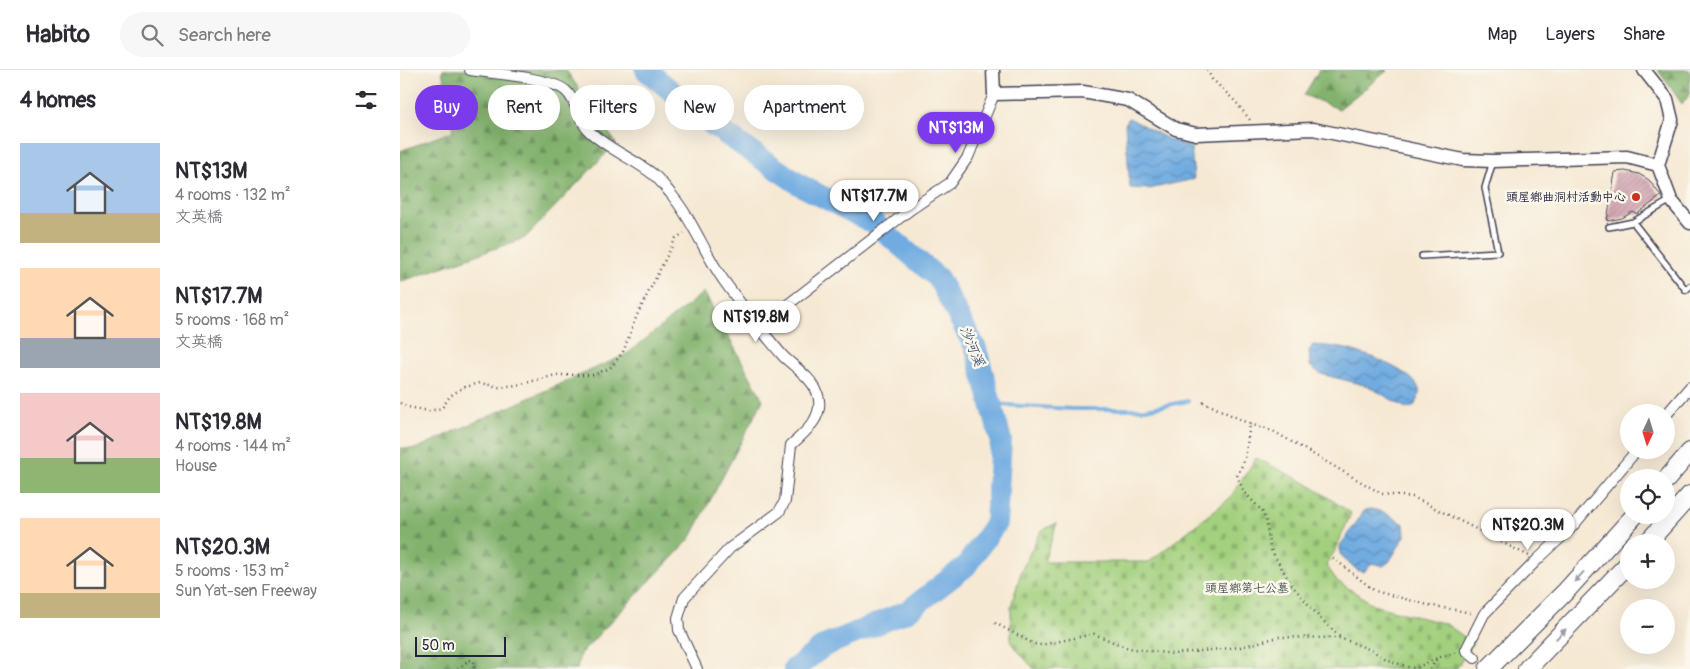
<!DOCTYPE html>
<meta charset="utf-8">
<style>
body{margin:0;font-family:Pangolin,"LXGW WenKai TC",sans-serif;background:#f7f7f7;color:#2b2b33;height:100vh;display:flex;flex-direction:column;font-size:19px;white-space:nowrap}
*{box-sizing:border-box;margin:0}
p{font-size:16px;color:#7c7c81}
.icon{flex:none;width:28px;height:28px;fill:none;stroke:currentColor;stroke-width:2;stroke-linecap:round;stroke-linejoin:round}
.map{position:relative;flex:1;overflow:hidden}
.side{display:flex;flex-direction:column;background:#fff;width:400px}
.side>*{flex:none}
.guide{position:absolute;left:15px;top:15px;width:475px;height:45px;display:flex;gap:10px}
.needle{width:32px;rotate:184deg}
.tools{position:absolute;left:1220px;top:334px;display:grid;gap:10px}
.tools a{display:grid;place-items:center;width:55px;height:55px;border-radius:50%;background:#fff;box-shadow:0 5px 20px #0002;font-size:25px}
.scale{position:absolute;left:15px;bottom:12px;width:91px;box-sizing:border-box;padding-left:5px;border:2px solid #22223b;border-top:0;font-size:14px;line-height:18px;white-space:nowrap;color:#22223b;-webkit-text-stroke:4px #fbf7ec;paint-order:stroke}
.price{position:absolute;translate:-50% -42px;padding:0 11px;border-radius:18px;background:#fff;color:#222;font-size:16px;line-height:32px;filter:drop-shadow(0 1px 2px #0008)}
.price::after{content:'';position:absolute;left:50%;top:30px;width:15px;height:11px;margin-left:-8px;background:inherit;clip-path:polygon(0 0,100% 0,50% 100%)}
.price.active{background:#7c3aed;color:#fff}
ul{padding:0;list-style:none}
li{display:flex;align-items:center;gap:15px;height:125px;padding:0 20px}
li span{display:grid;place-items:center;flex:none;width:140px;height:100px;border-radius:0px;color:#555}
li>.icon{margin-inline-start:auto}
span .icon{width:60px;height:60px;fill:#fffc;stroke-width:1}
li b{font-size:21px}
h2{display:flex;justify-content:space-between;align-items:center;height:60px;padding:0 20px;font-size:21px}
.pill{padding:0 18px;border-radius:22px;background:#fff;box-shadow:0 5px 20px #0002;font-size:18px;line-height:45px}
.pill.active{background:#7c3aed;color:#fff}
header{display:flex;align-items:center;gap:30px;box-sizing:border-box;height:70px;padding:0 25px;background:#fff;border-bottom:1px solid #e1e1e2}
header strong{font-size:24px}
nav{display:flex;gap:28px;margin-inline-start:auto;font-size:18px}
.search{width:350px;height:45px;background:#f7f7f7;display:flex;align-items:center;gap:12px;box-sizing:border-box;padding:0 18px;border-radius:28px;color:#7c7c81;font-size:19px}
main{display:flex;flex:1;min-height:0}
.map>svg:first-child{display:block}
</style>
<header>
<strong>Habito</strong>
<div class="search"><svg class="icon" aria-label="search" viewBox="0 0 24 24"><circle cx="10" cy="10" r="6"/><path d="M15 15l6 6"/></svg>Search here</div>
<nav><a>Map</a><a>Layers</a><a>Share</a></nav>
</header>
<main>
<section class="side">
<h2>4 homes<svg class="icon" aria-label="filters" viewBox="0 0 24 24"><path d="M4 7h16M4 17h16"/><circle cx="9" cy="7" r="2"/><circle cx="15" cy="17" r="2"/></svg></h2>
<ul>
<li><span style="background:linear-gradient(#a9c7e8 70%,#c2b280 0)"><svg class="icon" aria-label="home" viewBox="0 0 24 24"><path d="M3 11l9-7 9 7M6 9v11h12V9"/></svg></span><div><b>NT$13M</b><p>4 rooms · 132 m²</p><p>文英橋</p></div></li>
<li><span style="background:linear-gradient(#ffd9b3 70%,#9aa5b1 0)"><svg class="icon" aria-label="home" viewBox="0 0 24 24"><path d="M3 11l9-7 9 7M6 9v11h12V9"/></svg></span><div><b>NT$17.7M</b><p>5 rooms · 168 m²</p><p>文英橋</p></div></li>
<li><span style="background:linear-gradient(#f6c9c9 65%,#8fb573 0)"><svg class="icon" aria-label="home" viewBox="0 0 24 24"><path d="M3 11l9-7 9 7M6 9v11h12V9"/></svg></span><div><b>NT$19.8M</b><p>4 rooms · 144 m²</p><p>House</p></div></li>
<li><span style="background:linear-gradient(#ffd9b3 75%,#c2b280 0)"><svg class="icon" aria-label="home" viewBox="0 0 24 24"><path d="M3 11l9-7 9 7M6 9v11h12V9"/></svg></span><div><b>NT$20.3M</b><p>5 rooms · 153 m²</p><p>Sun Yat-sen Freeway</p></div></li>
</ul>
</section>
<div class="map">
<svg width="1290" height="599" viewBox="0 0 1290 599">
<defs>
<pattern id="forest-firs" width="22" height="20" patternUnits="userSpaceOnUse" patternTransform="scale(1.25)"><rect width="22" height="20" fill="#82b26d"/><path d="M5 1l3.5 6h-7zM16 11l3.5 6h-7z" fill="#6a905b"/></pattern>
<pattern id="cemetery-stones" width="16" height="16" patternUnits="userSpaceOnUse" patternTransform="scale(1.25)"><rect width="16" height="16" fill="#a3d07e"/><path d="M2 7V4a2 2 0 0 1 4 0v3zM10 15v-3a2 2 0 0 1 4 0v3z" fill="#8cb26e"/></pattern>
<pattern id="water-waves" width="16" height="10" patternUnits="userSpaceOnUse" patternTransform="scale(1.25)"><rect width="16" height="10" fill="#71ace1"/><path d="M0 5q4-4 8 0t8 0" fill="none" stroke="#5c8cb8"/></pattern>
<pattern id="building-hatch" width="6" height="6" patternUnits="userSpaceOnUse" patternTransform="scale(1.25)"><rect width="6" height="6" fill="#ce9bab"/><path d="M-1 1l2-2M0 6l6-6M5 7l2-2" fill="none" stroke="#a77e8c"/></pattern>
</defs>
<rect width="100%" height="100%" fill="#fbf7ec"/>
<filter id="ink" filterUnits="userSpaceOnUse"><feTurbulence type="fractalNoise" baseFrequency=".02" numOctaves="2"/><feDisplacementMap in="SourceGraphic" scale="10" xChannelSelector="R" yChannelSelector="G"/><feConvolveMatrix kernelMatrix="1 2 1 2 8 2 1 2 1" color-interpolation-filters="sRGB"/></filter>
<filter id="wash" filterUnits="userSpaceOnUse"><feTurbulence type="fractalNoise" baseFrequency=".0096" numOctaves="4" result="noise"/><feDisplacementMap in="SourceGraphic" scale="20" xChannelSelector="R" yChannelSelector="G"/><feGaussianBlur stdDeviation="1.12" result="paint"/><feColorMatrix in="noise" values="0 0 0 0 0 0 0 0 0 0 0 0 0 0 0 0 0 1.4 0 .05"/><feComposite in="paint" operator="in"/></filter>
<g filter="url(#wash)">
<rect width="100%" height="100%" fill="#f6e9d4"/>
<path fill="url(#forest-firs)" stroke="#526a54" d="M 42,0 L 166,0 L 216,73 L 125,168 L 0,212 L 0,81 L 53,61 Z
M 919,0 L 988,0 L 939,39 L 904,25 Z
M 1258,0 L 1290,0 L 1290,24 L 1282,34 Z
M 304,222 L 363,330 L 290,469 L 180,584 L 177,599 L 0,599 L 0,378 L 15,379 L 227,284 Z"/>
<path fill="url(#cemetery-stones)" stroke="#62795c" d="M 856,388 L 908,414 L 951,443 L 936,479 L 926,495 L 937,511 L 976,536 L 1046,554 L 1073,573 L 1056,599 L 634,599 L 611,573 L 611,536 L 622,499 L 641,461 L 657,453 L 644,492 L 749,492 L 830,428 Z"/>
<path fill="url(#water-waves)" stroke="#4a678e" d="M 729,48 L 770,70 L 791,77 L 794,109 L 749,119 L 730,118 L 725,54 Z
M 913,275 C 922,276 932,276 941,278 C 959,281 1013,300 1019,319 C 1020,326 1017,332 1013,337 L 1006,338 L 968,316 L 921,304 L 910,296 L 909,281 Z
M 972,439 L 985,443 L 1004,454 L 1005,466 L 989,492 L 983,496 L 972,493 L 964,502 L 957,500 L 940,484 L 940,476 L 965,440 Z"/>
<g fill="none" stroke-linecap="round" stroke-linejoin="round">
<path stroke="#71ace1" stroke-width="4" d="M 591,334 L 672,339 L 746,339 L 788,331"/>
<path stroke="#71ace1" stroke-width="22" d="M 246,0 L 314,56 L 400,115 L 475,154 L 538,208 L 576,279 L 601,370 L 596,453 L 566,496 L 508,541 L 424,576 L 394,599"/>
</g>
<g id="blocks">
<path fill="url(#building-hatch)" d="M 1225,101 L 1239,104 L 1249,110 L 1261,126 L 1237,144 L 1233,142 L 1222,148 L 1207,151 L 1215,102 Z"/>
</g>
</g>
<g filter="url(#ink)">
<use href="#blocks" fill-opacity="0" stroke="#424052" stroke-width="1"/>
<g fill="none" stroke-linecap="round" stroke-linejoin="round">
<g stroke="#424052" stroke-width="8">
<path id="service" d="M 1233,152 L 1286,220 L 1290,216
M 1209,157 L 1233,152 L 1271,130
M 1022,186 L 1098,182 L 1085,118 L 1093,91"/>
</g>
<g stroke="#424052" stroke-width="12">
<path id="minor" d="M 70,0 C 91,3 152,8 166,21 C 177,31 178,49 188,60 C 207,79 233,88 254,105 C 260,110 266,118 271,124 C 292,149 303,179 320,205 C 332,223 346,240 359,257 C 367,267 375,277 383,286 C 394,297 411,307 417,322 C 426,345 407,361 391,375 L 385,431 L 379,442 L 330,478 L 284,528 L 278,548 L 279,560 L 297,599
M 359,257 L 511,139 L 550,113 L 568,87 L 594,24
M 1266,345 L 1290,317
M 1075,588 L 1066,580 L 1084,544 L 1137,490 L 1172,457 L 1237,380"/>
</g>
<g stroke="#424052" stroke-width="15">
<path id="tertiary" d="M 593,0 L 594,24 L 683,22 L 728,30 L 776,59 L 796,64 L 913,59 L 1063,90 L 1093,91 L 1227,87 L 1258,95
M 1244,0 L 1267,29 L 1272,50 L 1258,95 L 1271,130 L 1290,153"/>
</g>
<g stroke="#424052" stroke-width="20">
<path id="motorway" d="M 1266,410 L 1290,382
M 1248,472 L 1290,425
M 1088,599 L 1166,521 L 1235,445
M 1127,599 L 1229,493"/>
</g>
<path stroke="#424052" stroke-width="2.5" stroke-dasharray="1 4" stroke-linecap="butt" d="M 807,0 L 812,9 L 836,32 L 850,50
M 803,332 L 850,354 L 845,389 L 837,406 L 844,422 L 862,441 L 866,450 L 870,478 L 891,514 L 920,548 L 941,568
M 0,333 L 8,337 L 29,341 L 42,338 L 50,326 L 62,318 L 80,313 L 99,317 L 117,315 L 156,305 L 193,305 L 210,298 L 223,282 L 237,245 L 276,168 L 284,163
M 850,354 L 873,361 L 982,424 L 1013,427 L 1129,486
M 933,488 L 975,521 L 1028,535 L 1072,543
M 595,553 L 634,574 L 641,575 L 694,564 L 728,578 L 773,584 L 840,577 L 879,567 L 941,568 L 971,580 L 988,590 L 1011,598 L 1018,597 L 1037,588 L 1058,582
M 58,599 L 69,590 L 74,591 L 74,599
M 1030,599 L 1036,590"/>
<use href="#service" stroke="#fff" stroke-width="5"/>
<use href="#minor" stroke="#fff" stroke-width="10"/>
<use href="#tertiary" stroke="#fff" stroke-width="12"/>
<use href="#motorway" stroke="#fff" stroke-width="18"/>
</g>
<defs><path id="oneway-solid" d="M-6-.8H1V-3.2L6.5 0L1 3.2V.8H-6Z" transform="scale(1.25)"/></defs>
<g fill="#9c9ca7">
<use href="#oneway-solid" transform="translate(1179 507) rotate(132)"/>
<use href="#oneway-solid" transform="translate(1161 564) rotate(-45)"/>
</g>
</g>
<circle fill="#c8321e" stroke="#fbf7ec" stroke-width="2" cx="1236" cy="127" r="5"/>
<g text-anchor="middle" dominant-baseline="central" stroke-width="5" stroke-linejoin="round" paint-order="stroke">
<g font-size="12" fill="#22223b" stroke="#fbf7ec" text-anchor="end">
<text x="1226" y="127">頭屋鄉曲洞村活動中心</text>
</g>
<g font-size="12" fill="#49564f" stroke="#fbf7ec">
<text x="847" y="518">頭屋鄉第七公墓</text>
</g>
<g font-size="14" font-style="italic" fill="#42597d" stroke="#fbf7ec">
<text transform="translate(572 276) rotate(67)">沙河溪</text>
</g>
</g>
</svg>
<div class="tools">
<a><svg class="needle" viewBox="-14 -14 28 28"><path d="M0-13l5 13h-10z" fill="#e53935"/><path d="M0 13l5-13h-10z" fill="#7c7c81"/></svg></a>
<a><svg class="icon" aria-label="locate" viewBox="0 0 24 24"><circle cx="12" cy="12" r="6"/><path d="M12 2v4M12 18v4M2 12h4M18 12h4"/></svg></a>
<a>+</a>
<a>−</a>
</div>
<div class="scale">50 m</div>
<b class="price active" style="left:556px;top:84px">NT$13M</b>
<b class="price" style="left:474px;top:152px">NT$17.7M</b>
<b class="price" style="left:356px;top:273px">NT$19.8M</b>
<b class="price" style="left:1128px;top:481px">NT$20.3M</b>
<div class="guide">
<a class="pill active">Buy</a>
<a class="pill">Rent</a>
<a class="pill">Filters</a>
<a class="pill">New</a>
<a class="pill">Apartment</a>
</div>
</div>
</main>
